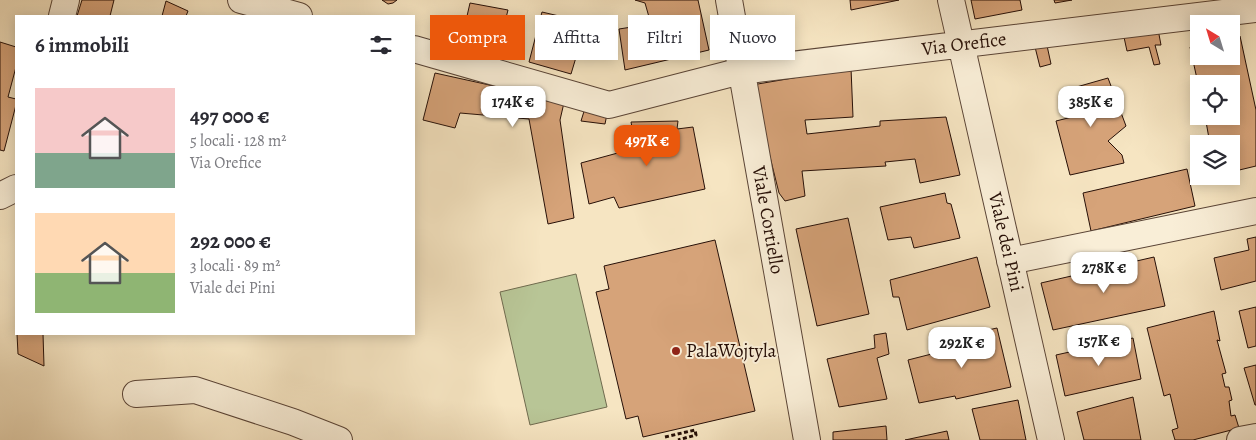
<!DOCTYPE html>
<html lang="it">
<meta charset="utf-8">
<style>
body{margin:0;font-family:Alegreya,serif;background:#f7f7f7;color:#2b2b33;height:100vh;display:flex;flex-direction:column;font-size:19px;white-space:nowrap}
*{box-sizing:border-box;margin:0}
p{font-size:16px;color:#7c7c81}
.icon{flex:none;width:28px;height:28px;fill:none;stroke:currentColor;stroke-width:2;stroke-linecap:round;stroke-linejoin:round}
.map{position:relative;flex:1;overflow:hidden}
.panel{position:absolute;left:15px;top:15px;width:400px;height:320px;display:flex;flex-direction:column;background:#fff;border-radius:0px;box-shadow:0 2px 12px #0003}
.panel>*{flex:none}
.guide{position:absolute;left:430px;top:15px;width:475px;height:45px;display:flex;gap:10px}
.needle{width:32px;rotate:322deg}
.buttons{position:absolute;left:1190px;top:15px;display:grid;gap:10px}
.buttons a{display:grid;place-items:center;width:50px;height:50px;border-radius:0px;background:#fff;box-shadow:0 2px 12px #0003;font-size:25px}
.price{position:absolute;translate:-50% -42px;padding:0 11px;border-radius:10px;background:#fff;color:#222;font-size:16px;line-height:32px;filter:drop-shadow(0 1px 2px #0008)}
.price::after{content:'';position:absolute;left:50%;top:30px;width:15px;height:11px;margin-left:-8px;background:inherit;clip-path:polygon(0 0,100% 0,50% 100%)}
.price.on{background:#ea580c;color:#fff}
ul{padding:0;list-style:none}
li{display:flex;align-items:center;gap:15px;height:125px;padding:0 20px}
li span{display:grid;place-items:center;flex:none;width:140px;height:100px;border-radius:0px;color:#555}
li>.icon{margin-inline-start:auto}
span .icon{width:60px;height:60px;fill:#fffc;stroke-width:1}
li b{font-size:21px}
h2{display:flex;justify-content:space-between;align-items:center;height:60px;padding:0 20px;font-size:21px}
.chip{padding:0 18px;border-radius:0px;background:#fff;box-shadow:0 2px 12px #0003;font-size:18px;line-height:45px}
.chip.on{background:#ea580c;color:#fff}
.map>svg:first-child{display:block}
</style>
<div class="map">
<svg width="1256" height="440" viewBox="0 0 1256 440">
<rect width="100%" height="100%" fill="#f6e5c2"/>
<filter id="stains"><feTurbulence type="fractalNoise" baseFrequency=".004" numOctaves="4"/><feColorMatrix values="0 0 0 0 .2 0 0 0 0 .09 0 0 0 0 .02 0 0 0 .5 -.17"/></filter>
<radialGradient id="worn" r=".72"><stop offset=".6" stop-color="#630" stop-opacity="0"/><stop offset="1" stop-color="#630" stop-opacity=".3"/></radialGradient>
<path fill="#b8c596" stroke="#6f6a4e" d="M 576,274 L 607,407 L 530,425 L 500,292 Z"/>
<path fill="#d6a379" stroke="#260f07" d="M 82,0 L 114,0 L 110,16 L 77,16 Z
M 382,0 L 397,0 L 393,3 L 388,4 Z
M 635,0 L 698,0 L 709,50 L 625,70 L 619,29 L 651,24 L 645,3 Z
M 850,0 L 899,0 L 851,10 Z
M 971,0 L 1020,0 L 1022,10 L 975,19 Z
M 1054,0 L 1072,0 L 1055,3 Z
M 166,1 L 188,11 L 186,16 L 162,16 Z
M 470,3 L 508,10 L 498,49 L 462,38 Z
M 542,12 L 606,27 L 594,58 L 577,54 L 571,74 L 529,62 Z
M 1157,24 L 1161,45 L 1155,45 L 1160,64 L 1154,65 L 1149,47 L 1127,51 L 1122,28 Z
M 1240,36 L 1256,110 L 1256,166 L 1231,172 L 1231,144 L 1210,144 L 1205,116 L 1231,116 L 1231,84 L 1199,84 L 1199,88 L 1190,47 L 1199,45 L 1199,56 L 1231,56 L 1231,38 Z
M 1046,41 L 1051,64 L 1040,67 L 1034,43 Z
M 0,42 L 16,47 L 16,67 L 8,97 L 16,99 L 16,105 L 4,151 L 0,150 Z
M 851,68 L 853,117 L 805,120 L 807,134 L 880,126 L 880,121 L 946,117 L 960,175 L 920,183 L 915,159 L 885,162 L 886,166 L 802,171 L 805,196 L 785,201 L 779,193 L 752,85 Z
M 435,73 L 503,88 L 566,94 L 560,120 L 574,218 L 548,224 L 529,119 L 460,113 L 455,128 L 423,120 Z
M 1108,78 L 1126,126 L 1108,141 L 1122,155 L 1124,163 L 1070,175 L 1056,121 L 1072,117 L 1066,90 Z
M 586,105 L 608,109 L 605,124 L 581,121 Z
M 678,121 L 677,129 L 693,127 L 705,189 L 619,208 L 614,197 L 589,204 L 581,163 L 636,148 L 631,122 Z
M 1187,169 L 1195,206 L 1091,231 L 1083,193 Z
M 945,193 L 947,203 L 951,204 L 960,238 L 914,248 L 911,237 L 888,240 L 880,207 Z
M 848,218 L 869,314 L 817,326 L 796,229 Z
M 1256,237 L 1256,281 L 1221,290 L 1214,258 L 1249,250 L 1247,239 Z
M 715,240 L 755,411 L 643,437 L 638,416 L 626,419 L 596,292 L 609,289 L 604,266 Z
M 977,257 L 990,307 L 907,330 L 899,297 L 893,297 L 890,280 Z
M 1154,257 L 1165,306 L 1053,330 L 1041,283 Z
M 1256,307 L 1256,346 L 1248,348 L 1239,311 Z
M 1214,311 L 1220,341 L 1217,340 L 1226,373 L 1222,374 L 1225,387 L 1229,387 L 1232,400 L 1229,401 L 1231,416 L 1235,415 L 1239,428 L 1193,440 L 1175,440 L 1172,430 L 1178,428 L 1170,394 L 1164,396 L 1147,328 Z
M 997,328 L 1011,387 L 956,399 L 955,396 L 919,403 L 908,360 L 967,345 L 966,335 Z
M 886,333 L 889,354 L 877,358 L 887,399 L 839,407 L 827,359 L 875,348 L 874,335 Z
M 17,334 L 43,334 L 44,366 L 18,354 Z
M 1133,338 L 1141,379 L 1065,396 L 1056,355 Z
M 1256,365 L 1256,405 L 1255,405 L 1244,368 Z
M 1133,397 L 1141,440 L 1084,440 L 1077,412 Z
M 1018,400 L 1026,440 L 980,440 L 972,409 Z
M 886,426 L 887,440 L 833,440 L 833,432 Z
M 947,431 L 949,440 L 905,440 Z"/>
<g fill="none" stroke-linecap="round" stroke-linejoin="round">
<g stroke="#5a4436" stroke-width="28">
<path id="street" d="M 241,0 L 299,16
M 729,0 L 807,440
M 951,0 L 1051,440
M 62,16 L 66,0
M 414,49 L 609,105 L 741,71 L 1256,9
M 0,196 L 16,188
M 1010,261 L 1256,211
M 136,394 L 195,390 L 293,422 L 339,440
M 1240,440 L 1256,437"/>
</g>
<path stroke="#260f07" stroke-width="3" stroke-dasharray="4 2.5" stroke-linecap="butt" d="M 665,437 L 695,430 L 696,435 L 678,440"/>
<use href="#street" stroke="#f9eed7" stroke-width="26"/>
</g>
<circle fill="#8f2418" stroke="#f9eed7" stroke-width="2" cx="676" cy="351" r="5"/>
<g text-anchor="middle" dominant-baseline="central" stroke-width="4" stroke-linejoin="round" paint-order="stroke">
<g font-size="19" fill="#260f07" stroke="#f9eed7">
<text transform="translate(964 44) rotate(-7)">Via Orefice</text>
<text transform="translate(768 220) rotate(80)">Viale Cortiello</text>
<text transform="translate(1006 242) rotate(77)">Viale dei Pini</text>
</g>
<g font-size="19" fill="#260f07" stroke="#f9eed7" text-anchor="start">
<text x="686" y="351">PalaWojtyla</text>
</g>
</g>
<rect width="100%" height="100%" filter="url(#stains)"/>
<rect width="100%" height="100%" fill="url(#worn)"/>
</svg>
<div class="buttons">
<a><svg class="needle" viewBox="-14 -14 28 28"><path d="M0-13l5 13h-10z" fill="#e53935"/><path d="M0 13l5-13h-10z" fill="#7c7c81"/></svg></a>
<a><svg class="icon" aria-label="locate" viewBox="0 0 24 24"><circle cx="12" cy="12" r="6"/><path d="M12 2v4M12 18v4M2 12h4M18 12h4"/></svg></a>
<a><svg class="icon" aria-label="layers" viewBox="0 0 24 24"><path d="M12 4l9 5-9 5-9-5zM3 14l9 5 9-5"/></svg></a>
</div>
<b class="price" style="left:513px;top:128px">174K €</b>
<b class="price" style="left:1091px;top:128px">385K €</b>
<b class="price on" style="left:647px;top:167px">497K €</b>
<b class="price" style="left:1104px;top:294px">278K €</b>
<b class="price" style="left:1099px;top:367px">157K €</b>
<b class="price" style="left:962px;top:369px">292K €</b>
<div class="guide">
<a class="chip on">Compra</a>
<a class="chip">Affitta</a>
<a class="chip">Filtri</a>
<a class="chip">Nuovo</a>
</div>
<section class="panel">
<h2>6 immobili<svg class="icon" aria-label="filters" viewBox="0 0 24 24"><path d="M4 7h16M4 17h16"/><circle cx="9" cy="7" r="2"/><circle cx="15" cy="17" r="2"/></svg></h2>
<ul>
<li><span style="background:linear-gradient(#f6c9c9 65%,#7fa58c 0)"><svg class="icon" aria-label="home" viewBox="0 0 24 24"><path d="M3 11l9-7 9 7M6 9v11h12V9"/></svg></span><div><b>497 000 €</b><p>5 locali · 128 m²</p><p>Via Orefice</p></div></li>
<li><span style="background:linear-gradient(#ffd9b3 60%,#8fb573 0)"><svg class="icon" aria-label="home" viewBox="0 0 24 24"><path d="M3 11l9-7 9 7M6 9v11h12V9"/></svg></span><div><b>292 000 €</b><p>3 locali · 89 m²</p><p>Viale dei Pini</p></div></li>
</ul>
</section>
</div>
